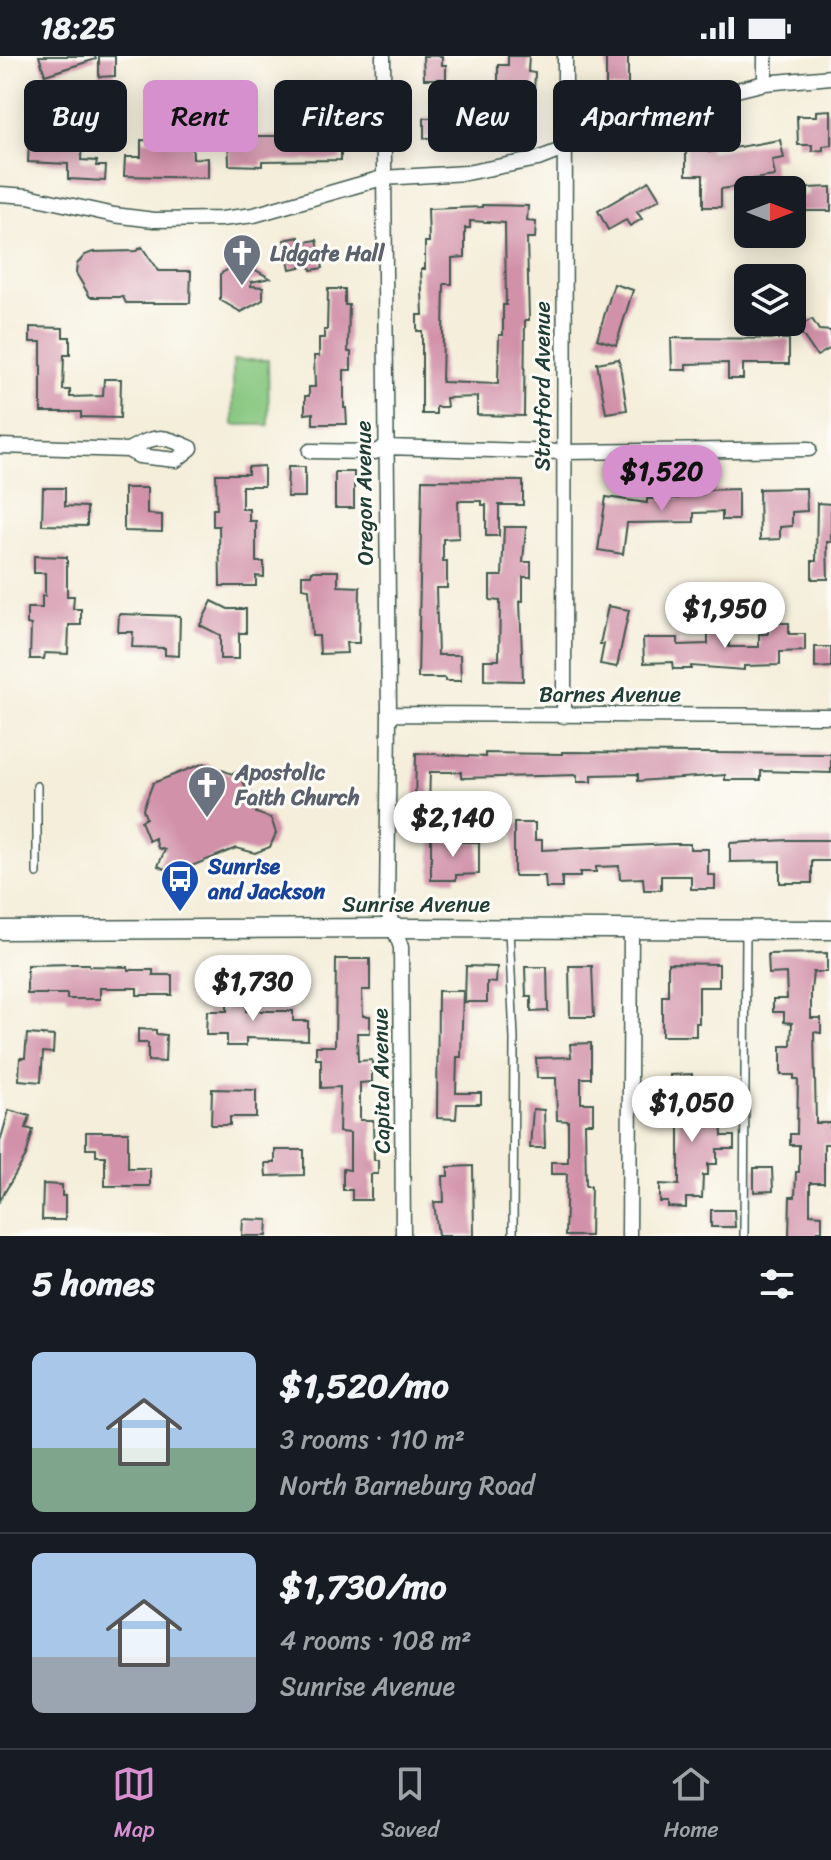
<!DOCTYPE html>
<meta charset="utf-8">
<style>
body{margin:0;font-family:Sriracha,sans-serif;background:#20242c;color:#f1f3f6;height:100vh;display:flex;flex-direction:column;font-size:30px;white-space:nowrap}
*{box-sizing:border-box;margin:0}
p{font-size:26px;color:#9ea1a6}
.icon{flex:none;width:44px;height:44px;fill:none;stroke:currentColor;stroke-width:2;stroke-linecap:round;stroke-linejoin:round}
.map{position:relative;height:1180px;overflow:hidden}
.sheet{display:flex;flex-direction:column;background:#171b24;flex:1}
.sheet>*{flex:none}
.top-card{position:absolute;left:24px;top:24px;width:784px;height:72px;display:flex;gap:16px}
.needle{width:52px;rotate:90deg}
.fabs{position:absolute;left:734px;top:120px;display:grid;gap:16px}
.fabs a{display:grid;place-items:center;width:72px;height:72px;border-radius:12px;background:#171b24;box-shadow:0 4px 20px #0003;font-size:40px}
.price{position:absolute;translate:-50% -68px;padding:0 18px;border-radius:28px;background:#fff;color:#222;font-size:26px;line-height:52px;filter:drop-shadow(0 2px 4px #0008)}
.price::after{content:'';position:absolute;left:50%;top:48px;width:24px;height:18px;margin-left:-12px;background:inherit;clip-path:polygon(0 0,100% 0,50% 100%)}
.price.current{background:#d690ce;color:#111}
ul{padding:0;list-style:none}
li{display:flex;align-items:center;gap:24px;height:200px;padding:0 32px}
li+li{border-top:2px solid #363941}
li span{display:grid;place-items:center;flex:none;width:224px;height:160px;border-radius:12px;color:#555}
li>.icon{margin-inline-start:auto}
span .icon{width:96px;height:96px;fill:#fffc;stroke-width:1}
li b{font-size:34px}
h2{display:flex;justify-content:space-between;align-items:center;height:96px;padding:0 32px;font-size:34px}
.pill{padding:0 28px;border-radius:12px;background:#171b24;box-shadow:0 4px 20px #0003;font-size:28px;line-height:72px}
.pill.current{background:#d690ce;color:#111}
.status{display:flex;justify-content:space-between;align-items:center;height:56px;padding:0 40px;background:#171b24;direction:ltr}
.status svg{height:22px;fill:currentColor}
.menu{display:flex;justify-content:space-around;align-items:center;height:112px;border-top:2px solid #363941;background:#171b24;font-size:22px;color:#9ea1a6}
.menu a{display:grid;justify-items:center;gap:4px}
.menu .current{color:#d690ce}
.map>svg:first-child{display:block}
</style>
<div class="status"><b>18:25</b><svg viewBox="0 0 49 12"><path d="M0 12V9h3v3zM5 12V6h3v6zM10 12V3h3v9zM15 12V0h3v12zM26 1h20v11H26zM47 4h2v5h-2z"/></svg></div>
<div class="map">
<svg width="831" height="1180" viewBox="0 0 831 1180">
<rect width="100%" height="100%" fill="#fdfcf7"/>
<filter id="ink" filterUnits="userSpaceOnUse"><feTurbulence type="fractalNoise" baseFrequency=".0125" numOctaves="2"/><feDisplacementMap in="SourceGraphic" scale="16" xChannelSelector="R" yChannelSelector="G"/><feConvolveMatrix kernelMatrix="1 2 1 2 8 2 1 2 1" color-interpolation-filters="sRGB"/></filter>
<filter id="wash" filterUnits="userSpaceOnUse"><feTurbulence type="fractalNoise" baseFrequency=".006" numOctaves="4" result="noise"/><feDisplacementMap in="SourceGraphic" scale="32" xChannelSelector="R" yChannelSelector="G"/><feGaussianBlur stdDeviation="1.8" result="paint"/><feColorMatrix in="noise" values="0 0 0 0 0 0 0 0 0 0 0 0 0 0 0 0 0 1.4 0 .05"/><feComposite in="paint" operator="in"/></filter>
<g filter="url(#wash)">
<rect width="100%" height="100%" fill="#f4eeda"/>
<path fill="#85c67e" stroke="#528259" stroke-width="2" d="M 233,304 L 268,304 L 269,369 L 233,369 Z"/>
<g id="blocks">
<path fill="#d191a9" fill-rule="evenodd" d="M 39,0 L 95,0 L 96,3 L 45,19 Z
M 99,0 L 115,0 L 115,20 L 99,21 Z
M 423,0 L 442,0 L 442,9 L 446,9 L 446,23 L 424,23 Z
M 508,0 L 529,0 L 528,16 L 535,17 L 534,36 L 530,36 L 530,55 L 522,55 L 522,76 L 499,76 L 499,80 L 424,82 L 424,62 L 467,61 L 467,67 L 498,67 L 498,9 L 508,9 Z
M 606,0 L 628,0 L 628,32 L 606,32 Z
M 49,40 L 79,40 L 78,86 L 82,86 L 81,104 L 97,105 L 96,110 L 106,110 L 105,125 L 68,123 L 68,108 L 28,106 L 29,86 L 48,85 Z
M 831,54 L 831,89 L 823,90 L 823,94 L 812,95 L 812,89 L 798,89 L 797,60 L 816,60 L 816,55 Z
M 351,66 L 352,92 L 341,92 L 341,104 L 262,105 L 262,110 L 229,109 L 228,77 L 251,77 L 251,80 L 296,80 L 296,88 L 322,88 L 322,67 Z
M 192,73 L 193,103 L 208,102 L 208,122 L 124,120 L 125,101 L 141,101 L 141,84 L 172,85 L 172,74 Z
M 780,84 L 784,102 L 772,104 L 775,120 L 753,123 L 754,128 L 721,133 L 721,151 L 703,151 L 703,119 L 686,119 L 686,85 L 709,85 L 709,96 Z
M 649,125 L 660,143 L 637,156 L 642,163 L 630,170 L 626,164 L 608,174 L 598,155 Z
M 831,131 L 831,155 L 792,155 L 792,140 L 808,139 L 808,132 Z
M 482,149 L 528,150 L 527,165 L 536,166 L 535,182 L 527,182 L 529,264 L 525,264 L 524,360 L 477,359 L 477,341 L 446,342 L 447,351 L 436,351 L 436,358 L 422,358 L 422,275 L 417,275 L 417,259 L 423,259 L 421,213 L 425,213 L 425,186 L 429,186 L 428,153 L 482,151 ZM 470,165 L 505,167 L 506,249 L 503,249 L 503,279 L 499,279 L 498,328 L 442,326 L 444,228 L 452,228 L 452,202 L 465,201 L 465,172 L 470,172 Z
M 299,181 L 300,187 L 317,184 L 323,212 L 311,214 L 310,209 L 290,213 L 284,184 Z
M 142,191 L 158,215 L 191,215 L 190,247 L 126,247 L 123,241 L 90,241 L 76,217 L 77,208 L 85,199 L 93,196 L 136,195 Z
M 241,206 L 270,222 L 251,226 L 251,230 L 263,231 L 263,244 L 241,256 L 220,244 L 220,218 Z
M 614,228 L 633,234 L 616,289 L 597,283 Z
M 328,233 L 345,233 L 345,249 L 349,249 L 348,296 L 351,296 L 351,314 L 344,314 L 344,352 L 346,352 L 347,368 L 313,368 L 313,357 L 305,358 L 305,340 L 309,340 L 309,331 L 315,331 L 314,300 L 319,300 L 319,282 L 324,282 L 324,274 L 327,274 Z
M 812,263 L 819,274 L 831,275 L 831,292 L 817,300 L 797,271 Z
M 30,271 L 63,272 L 63,281 L 70,281 L 70,299 L 64,299 L 63,334 L 70,334 L 70,341 L 103,340 L 104,323 L 121,323 L 120,362 L 81,361 L 81,356 L 41,356 L 41,286 L 30,286 Z
M 671,282 L 789,283 L 789,308 L 743,308 L 743,323 L 728,323 L 728,307 L 686,308 L 686,314 L 672,314 Z
M 619,303 L 627,354 L 606,357 L 597,307 Z
M 264,410 L 264,430 L 242,430 L 242,453 L 249,453 L 249,465 L 256,465 L 256,506 L 264,506 L 264,521 L 256,520 L 256,530 L 220,530 L 219,470 L 213,470 L 213,453 L 217,453 L 216,418 L 248,418 L 248,411 Z
M 288,411 L 305,411 L 305,441 L 287,441 Z
M 335,416 L 354,416 L 354,452 L 335,452 Z
M 422,424 L 523,425 L 523,449 L 499,449 L 499,480 L 486,480 L 486,449 L 482,449 L 482,445 L 458,445 L 459,482 L 443,483 L 443,505 L 447,505 L 447,532 L 436,532 L 438,599 L 460,599 L 461,625 L 445,625 L 445,622 L 418,622 Z
M 43,432 L 65,432 L 65,450 L 87,451 L 87,470 L 42,469 Z
M 124,432 L 147,432 L 147,458 L 162,459 L 162,476 L 124,475 Z
M 806,432 L 807,455 L 792,456 L 792,470 L 780,471 L 780,483 L 760,484 L 759,433 Z
M 738,433 L 738,464 L 722,464 L 722,456 L 694,457 L 694,466 L 627,467 L 623,498 L 598,494 L 606,441 L 647,447 L 647,443 L 679,442 L 679,439 L 703,438 L 703,434 Z
M 817,447 L 831,448 L 831,486 L 827,486 L 828,523 L 812,523 L 812,505 L 816,505 Z
M 504,471 L 526,471 L 523,506 L 531,506 L 531,521 L 523,521 L 523,545 L 520,545 L 523,625 L 484,624 L 484,604 L 499,604 L 500,545 L 490,544 L 490,520 L 502,520 Z
M 34,500 L 67,501 L 67,540 L 74,540 L 73,553 L 81,553 L 81,569 L 69,569 L 68,598 L 45,597 L 44,603 L 30,603 L 31,569 L 27,568 L 27,552 L 42,552 L 42,540 L 45,540 L 45,517 L 34,517 Z
M 312,515 L 338,515 L 338,530 L 360,531 L 359,587 L 346,587 L 347,597 L 320,598 L 319,580 L 312,580 L 309,533 L 302,532 L 302,519 L 311,519 Z
M 212,545 L 228,553 L 246,553 L 246,577 L 239,577 L 239,603 L 220,603 L 220,579 L 200,569 Z
M 608,550 L 629,554 L 617,611 L 600,608 L 604,588 L 600,588 Z
M 119,558 L 180,560 L 179,600 L 165,599 L 165,592 L 132,591 L 133,576 L 118,576 Z
M 768,567 L 789,567 L 789,578 L 805,578 L 805,595 L 780,596 L 780,609 L 744,610 L 744,614 L 691,610 L 691,613 L 673,613 L 672,606 L 644,607 L 643,582 L 678,582 L 678,589 L 708,588 L 708,577 L 729,578 L 729,591 L 759,591 L 759,578 L 768,578 Z
M 815,591 L 831,591 L 831,611 L 815,612 Z
M 562,696 L 831,698 L 831,717 L 761,715 L 761,724 L 725,724 L 725,719 L 638,725 L 638,718 L 591,719 L 591,726 L 577,726 L 577,719 L 461,722 L 461,716 L 430,716 L 429,750 L 415,750 L 416,697 L 485,701 L 485,697 L 562,698 Z
M 204,707 L 232,718 L 239,715 L 256,757 L 271,762 L 276,777 L 270,791 L 255,797 L 236,792 L 189,811 L 185,822 L 158,810 L 165,794 L 158,792 L 155,782 L 149,785 L 141,765 L 146,762 L 143,753 L 153,727 Z
M 514,767 L 535,767 L 535,784 L 542,784 L 542,794 L 672,788 L 690,788 L 690,793 L 708,793 L 708,819 L 715,819 L 715,833 L 691,833 L 691,820 L 661,820 L 661,834 L 644,834 L 643,822 L 620,823 L 619,810 L 596,811 L 596,816 L 580,816 L 580,821 L 562,821 L 562,832 L 546,832 L 545,820 L 514,820 Z
M 431,780 L 446,780 L 446,786 L 479,786 L 479,818 L 456,819 L 456,824 L 431,824 Z
M 789,784 L 831,784 L 831,805 L 812,805 L 812,827 L 780,827 L 780,805 L 730,806 L 730,787 Z
M 827,897 L 827,916 L 813,916 L 811,935 L 811,962 L 821,962 L 821,977 L 814,976 L 816,1067 L 830,1067 L 831,1088 L 824,1088 L 824,1127 L 810,1127 L 810,1158 L 822,1159 L 822,1175 L 818,1175 L 819,1180 L 789,1180 L 790,1141 L 795,1141 L 796,1116 L 799,1116 L 799,1089 L 790,1089 L 790,1078 L 797,1078 L 798,1023 L 794,1023 L 794,1019 L 781,1019 L 781,990 L 791,990 L 792,967 L 784,966 L 784,956 L 773,956 L 773,943 L 787,943 L 786,917 L 769,918 L 768,898 Z
M 336,903 L 370,903 L 370,934 L 362,934 L 363,960 L 370,960 L 370,977 L 357,977 L 358,1005 L 372,1004 L 372,1026 L 360,1027 L 360,1064 L 373,1064 L 374,1104 L 378,1104 L 378,1118 L 371,1118 L 371,1144 L 352,1144 L 352,1134 L 343,1134 L 343,1113 L 350,1114 L 350,1077 L 339,1076 L 340,1031 L 321,1032 L 321,1003 L 316,1003 L 316,990 L 335,990 Z
M 668,907 L 719,908 L 719,931 L 699,931 L 699,967 L 696,967 L 696,980 L 662,980 L 662,940 L 668,940 Z
M 75,908 L 89,908 L 89,910 L 128,911 L 128,914 L 153,914 L 153,919 L 172,919 L 172,939 L 137,939 L 137,932 L 100,932 L 100,943 L 67,943 L 67,938 L 27,938 L 27,909 Z
M 466,910 L 497,911 L 496,927 L 487,926 L 487,946 L 465,946 Z
M 569,910 L 592,910 L 594,961 L 570,961 Z
M 525,911 L 547,911 L 548,955 L 531,956 L 531,940 L 526,940 Z
M 438,935 L 463,935 L 461,1001 L 457,1001 L 456,1037 L 481,1037 L 481,1048 L 457,1048 L 456,1063 L 437,1062 Z
M 227,936 L 247,936 L 246,955 L 293,955 L 293,965 L 308,965 L 308,984 L 246,982 L 246,990 L 227,990 L 227,979 L 206,979 L 207,955 L 227,955 Z
M 138,973 L 156,974 L 156,978 L 166,979 L 165,1006 L 148,1005 L 148,987 L 138,987 Z
M 27,978 L 54,980 L 53,997 L 43,996 L 41,1026 L 19,1024 L 20,1002 L 25,1002 Z
M 591,987 L 591,1022 L 581,1022 L 581,1047 L 593,1047 L 593,1067 L 585,1067 L 586,1130 L 591,1130 L 590,1180 L 565,1180 L 567,1118 L 551,1118 L 551,1106 L 568,1106 L 568,1065 L 557,1064 L 556,1022 L 537,1022 L 536,1002 L 571,1001 L 570,988 Z
M 692,1018 L 693,1060 L 721,1059 L 722,1080 L 734,1080 L 734,1093 L 717,1093 L 717,1108 L 708,1108 L 708,1119 L 703,1119 L 702,1142 L 686,1142 L 686,1152 L 668,1151 L 668,1146 L 660,1146 L 660,1128 L 679,1129 L 679,1063 L 671,1063 L 670,1019 Z
M 212,1033 L 256,1034 L 256,1061 L 230,1061 L 230,1069 L 211,1069 Z
M 533,1053 L 544,1054 L 545,1092 L 530,1092 Z
M 9,1054 L 30,1060 L 26,1072 L 33,1074 L 26,1100 L 0,1144 L 0,1086 Z
M 86,1076 L 128,1076 L 128,1112 L 150,1112 L 150,1130 L 105,1130 L 105,1100 L 96,1100 L 96,1093 L 86,1093 Z
M 275,1094 L 304,1094 L 304,1119 L 266,1120 L 265,1107 L 275,1107 Z
M 473,1110 L 474,1180 L 438,1180 L 434,1146 L 444,1146 L 443,1120 L 448,1120 L 448,1111 Z
M 754,1112 L 772,1112 L 773,1135 L 754,1136 Z
M 43,1128 L 62,1129 L 62,1140 L 65,1140 L 65,1164 L 42,1164 Z
M 711,1154 L 734,1154 L 735,1171 L 711,1171 Z
M 243,1163 L 268,1164 L 267,1180 L 242,1180 Z"/>
</g>
</g>
<g filter="url(#ink)">
<use href="#blocks" fill-opacity="0" stroke="#3f584d" stroke-width="2"/>
<g fill="none" stroke-linecap="round" stroke-linejoin="round">
<g stroke="#3f584d" stroke-width="10">
<path id="service" d="M 37,730 L 37,817
M 509,874 L 514,983 L 513,1180
M 744,1180 L 746,874"/>
</g>
<g stroke="#3f584d" stroke-width="17">
<path id="minor" d="M 383,0 L 389,658 L 387,854 L 401,891 L 403,1180
M 765,0 L 765,27
M 0,138 L 28,140 L 114,159 L 154,164 L 221,163 L 254,159 L 382,122 L 466,117 L 538,103 L 641,63 L 704,42 L 765,27 L 831,21
M 0,390 L 128,394 L 139,400 L 176,404 L 191,392
M 128,394 C 158,378 161,379 191,392
M 310,395 L 375,396 L 385,391 L 563,396 L 809,393
M 389,658 L 831,660
M 564,660 L 565,0
M 629,1180 L 631,873"/>
</g>
<g stroke="#3f584d" stroke-width="21">
<path id="tertiary" d="M 0,874 L 393,872 L 831,874"/>
</g>
<use href="#service" stroke="#fff" stroke-width="7"/>
<use href="#minor" stroke="#fff" stroke-width="14"/>
<use href="#tertiary" stroke="#fff" stroke-width="18"/>
</g>
</g>
<defs>
<g id="church-pin" transform="scale(2)"><path d="M0 17L-7.5 6A9.5 9.5 0 1 1 7.5 6Z" fill="#6b7280" stroke="#fdfcf7"/><path d="M-1.2-6h2.4v3.5h3.3v2.4h-3.3V6h-2.4V-.1h-3.3v-2.4h3.3Z" fill="#fff"/></g>
<g id="bus-pin" transform="scale(2)"><path d="M0 17L-7.5 6A9.5 9.5 0 1 1 7.5 6Z" fill="#1a4fb4" stroke="#fdfcf7"/><path d="M-5-6H5V4H4V6H2V4H-2V6H-4V4H-5ZM-3.5-4V0h7V-4ZM-3.5 1.2v1.5H-2V1.2ZM2 1.2v1.5H3.5V1.2Z" fill="#fff"/></g>
</defs>
<g fill-rule="evenodd">
<use href="#church-pin" x="242" y="197"/>
<use href="#church-pin" x="207" y="729"/>
<use href="#bus-pin" x="180" y="823"/>
</g>
<g text-anchor="middle" dominant-baseline="central" stroke-width="6" stroke-linejoin="round" paint-order="stroke">
<g font-size="22" font-weight="bold" fill="#5b616d" stroke="#fdfcf7" text-anchor="start">
<text x="270" y="197">Lidgate Hall</text>
<text x="235" y="716">Apostolic<tspan x="235" dy="25">Faith Church</tspan></text>
</g>
<g font-size="22" fill="#1f3d34" stroke="#fdfcf7">
<text transform="translate(542 330) rotate(-90)">Stratford Avenue</text>
<text transform="translate(364 437) rotate(-91)">Oregon Avenue</text>
<text x="610" y="638">Barnes Avenue</text>
<text x="416" y="848">Sunrise Avenue</text>
<text transform="translate(381 1025) rotate(-91)">Capital Avenue</text>
</g>
<g font-size="22" font-weight="bold" fill="#164399" stroke="#fdfcf7" text-anchor="start">
<text x="208" y="810">Sunrise<tspan x="208" dy="25">and Jackson</tspan></text>
</g>
</g>
</svg>
<div class="fabs">
<a><svg class="needle" viewBox="-14 -14 28 28"><path d="M0-13l5 13h-10z" fill="#e53935"/><path d="M0 13l5-13h-10z" fill="#9ea1a6"/></svg></a>
<a><svg class="icon" aria-label="layers" viewBox="0 0 24 24"><path d="M12 4l9 5-9 5-9-5zM3 14l9 5 9-5"/></svg></a>
</div>
<b class="price current" style="left:662px;top:457px">$1,520</b>
<b class="price" style="left:725px;top:594px">$1,950</b>
<b class="price" style="left:453px;top:803px">$2,140</b>
<b class="price" style="left:253px;top:967px">$1,730</b>
<b class="price" style="left:692px;top:1088px">$1,050</b>
<div class="top-card">
<a class="pill">Buy</a>
<a class="pill current">Rent</a>
<a class="pill">Filters</a>
<a class="pill">New</a>
<a class="pill">Apartment</a>
</div>
</div>
<section class="sheet">
<h2>5 homes<svg class="icon" aria-label="filters" viewBox="0 0 24 24"><path d="M4 7h16M4 17h16"/><circle cx="9" cy="7" r="2"/><circle cx="15" cy="17" r="2"/></svg></h2>
<ul>
<li><span style="background:linear-gradient(#a9c7e8 60%,#7fa58c 0)"><svg class="icon" aria-label="home" viewBox="0 0 24 24"><path d="M3 11l9-7 9 7M6 9v11h12V9"/></svg></span><div><b>$1,520/mo</b><p>3 rooms · 110 m²</p><p>North Barneburg Road</p></div></li>
<li><span style="background:linear-gradient(#a9c7e8 65%,#9aa5b1 0)"><svg class="icon" aria-label="home" viewBox="0 0 24 24"><path d="M3 11l9-7 9 7M6 9v11h12V9"/></svg></span><div><b>$1,730/mo</b><p>4 rooms · 108 m²</p><p>Sunrise Avenue</p></div></li>
</ul>
</section>
<nav class="menu">
<a class="current"><svg class="icon" aria-label="map" viewBox="0 0 24 24"><path d="M3 6l6-2 6 2 6-2v14l-6 2-6-2-6 2zM9 4v14M15 6v14"/></svg>Map</a>
<a><svg class="icon" aria-label="saved" viewBox="0 0 24 24"><path d="M7 4h10v16l-5-4-5 4z"/></svg>Saved</a>
<a><svg class="icon" aria-label="home" viewBox="0 0 24 24"><path d="M3 11l9-7 9 7M6 9v11h12V9"/></svg>Home</a>
</nav>
